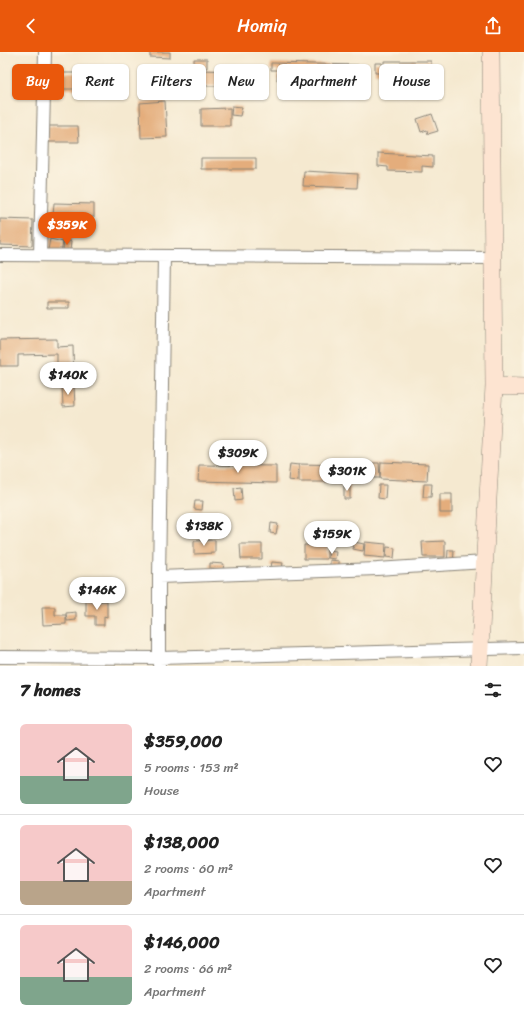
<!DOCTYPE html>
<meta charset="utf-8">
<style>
body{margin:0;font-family:Sriracha,sans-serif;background:#f6f6f6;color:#222;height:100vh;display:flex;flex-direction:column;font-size:15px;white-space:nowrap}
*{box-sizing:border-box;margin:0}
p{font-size:13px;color:#767676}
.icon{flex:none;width:22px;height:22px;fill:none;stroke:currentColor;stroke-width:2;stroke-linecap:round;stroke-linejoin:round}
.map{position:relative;height:614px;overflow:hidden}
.panel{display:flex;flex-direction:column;background:#fff;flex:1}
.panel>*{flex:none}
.banner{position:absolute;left:12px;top:12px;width:500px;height:36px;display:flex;gap:8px}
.price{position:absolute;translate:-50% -34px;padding:0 9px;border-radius:14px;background:#fff;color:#222;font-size:13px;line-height:26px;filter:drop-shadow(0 1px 2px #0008)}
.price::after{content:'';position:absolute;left:50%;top:24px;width:12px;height:9px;margin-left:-6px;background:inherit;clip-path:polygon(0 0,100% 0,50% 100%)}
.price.current{background:#ea580c;color:#fff}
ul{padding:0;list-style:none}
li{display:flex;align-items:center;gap:12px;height:100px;padding:0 20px}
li+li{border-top:1px solid #e0e0e0}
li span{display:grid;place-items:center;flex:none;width:112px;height:80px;border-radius:6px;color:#555}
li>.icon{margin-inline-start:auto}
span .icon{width:48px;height:48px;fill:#fffc;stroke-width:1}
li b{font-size:17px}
h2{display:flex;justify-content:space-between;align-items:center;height:48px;padding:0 20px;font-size:17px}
.chip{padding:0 14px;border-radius:6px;background:#fff;box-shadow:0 1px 3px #0004;font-size:14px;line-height:36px}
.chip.current{background:#ea580c;color:#fff}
header{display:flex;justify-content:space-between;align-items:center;height:52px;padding:0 20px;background:#ea580c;color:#fff;font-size:18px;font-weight:600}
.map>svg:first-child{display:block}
</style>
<header><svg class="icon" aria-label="back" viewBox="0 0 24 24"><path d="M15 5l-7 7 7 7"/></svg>Homiq<svg class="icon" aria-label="share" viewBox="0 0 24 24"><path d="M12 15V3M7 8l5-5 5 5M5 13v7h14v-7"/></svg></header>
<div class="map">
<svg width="524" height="614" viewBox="0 0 524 614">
<rect width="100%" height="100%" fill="#fcf5e5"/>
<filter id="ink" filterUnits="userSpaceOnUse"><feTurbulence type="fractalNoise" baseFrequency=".025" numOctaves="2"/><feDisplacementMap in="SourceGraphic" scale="8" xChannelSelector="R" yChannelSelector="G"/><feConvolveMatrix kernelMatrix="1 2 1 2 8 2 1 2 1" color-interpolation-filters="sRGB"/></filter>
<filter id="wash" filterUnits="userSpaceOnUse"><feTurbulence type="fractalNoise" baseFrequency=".012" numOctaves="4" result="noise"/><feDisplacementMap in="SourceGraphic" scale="16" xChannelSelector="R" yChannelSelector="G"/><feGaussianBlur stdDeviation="0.9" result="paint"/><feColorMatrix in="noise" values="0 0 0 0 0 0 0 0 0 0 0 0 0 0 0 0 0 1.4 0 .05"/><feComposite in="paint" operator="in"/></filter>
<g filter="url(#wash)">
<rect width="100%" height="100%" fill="#f5e9d0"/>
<g id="blocks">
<path fill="#e4ad7b" d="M 150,0 L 170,0 L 170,6 L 150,5 Z
M 194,7 L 207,7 L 207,16 L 194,16 Z
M 384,9 L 431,9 L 431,20 L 422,20 L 421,25 L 384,26 Z
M 271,11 L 358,13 L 358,28 L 316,27 L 316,33 L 304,32 L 304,29 L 277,28 L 278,18 L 271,18 Z
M 375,11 L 382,11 L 383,21 L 375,21 Z
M 199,18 L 244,19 L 243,34 L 199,34 Z
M 159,19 L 188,20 L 188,28 L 158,28 Z
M 107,20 L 124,20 L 124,29 L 107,29 Z
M 46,21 L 77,21 L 77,37 L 46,37 Z
M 165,49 L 167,85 L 141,86 L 140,51 Z
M 232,54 L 242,55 L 240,64 L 231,63 Z
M 230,56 L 230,74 L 201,74 L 201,57 Z
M 432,62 L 438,79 L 428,82 L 427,78 L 421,80 L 417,67 Z
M 47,74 L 78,74 L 79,90 L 48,90 Z
M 378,101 L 433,104 L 433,115 L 422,114 L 422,120 L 388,119 L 388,115 L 378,114 Z
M 201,106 L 256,106 L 256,117 L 201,117 Z
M 304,119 L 358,122 L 357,136 L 303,134 Z
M 54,151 L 94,152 L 94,165 L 53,164 Z
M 0,167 L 33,168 L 32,194 L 0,193 Z
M 50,187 L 63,190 L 61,201 L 48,198 Z
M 64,189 L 71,189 L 70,199 L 63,199 Z
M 47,250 L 69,250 L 69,256 L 47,256 Z
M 57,287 L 57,295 L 73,294 L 74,333 L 57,333 L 57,302 L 18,303 L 18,314 L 0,314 L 0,288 Z
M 62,334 L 74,334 L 75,354 L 63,355 Z
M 381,410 L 428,412 L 427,429 L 380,427 Z
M 347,411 L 356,411 L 357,426 L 348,427 Z
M 370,411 L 379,411 L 380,426 L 370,426 Z
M 290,412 L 299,413 L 297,429 L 288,428 Z
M 299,412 L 347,413 L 347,430 L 299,430 Z
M 199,413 L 276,414 L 276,431 L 198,429 Z
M 424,432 L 432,432 L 431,445 L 423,445 Z
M 379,433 L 386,433 L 385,447 L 378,446 Z
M 344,434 L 350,434 L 350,447 L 344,447 Z
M 241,435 L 242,448 L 235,449 L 234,436 Z
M 440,442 L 452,442 L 452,461 L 440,461 Z
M 195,449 L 203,449 L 202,458 L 194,457 Z
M 271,471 L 278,472 L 276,482 L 270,481 Z
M 215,488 L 215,501 L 194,502 L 194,489 Z
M 445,489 L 445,505 L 423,505 L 422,490 Z
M 354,490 L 364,492 L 363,499 L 353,497 Z
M 365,490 L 386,492 L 385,506 L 364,504 Z
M 240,492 L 262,492 L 262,507 L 241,507 Z
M 304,493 L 327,493 L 327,507 L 304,507 Z
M 387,495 L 395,496 L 394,506 L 386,505 Z
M 448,498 L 454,498 L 453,514 L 447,513 Z
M 329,499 L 336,500 L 335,507 L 328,506 Z
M 330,508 L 339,509 L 339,515 L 330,515 Z
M 272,510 L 283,511 L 282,516 L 271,515 Z
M 210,511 L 224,512 L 223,517 L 210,516 Z
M 86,549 L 107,549 L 107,565 L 104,564 L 104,573 L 95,573 L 95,564 L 86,564 Z
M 42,555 L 55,555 L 55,563 L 66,563 L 66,572 L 43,573 Z
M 76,560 L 76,568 L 67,569 L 66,561 Z"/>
</g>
</g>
<g filter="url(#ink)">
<use href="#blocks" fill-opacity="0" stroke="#888276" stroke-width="1"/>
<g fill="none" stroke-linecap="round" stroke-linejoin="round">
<g stroke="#888276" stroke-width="14">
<path id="street" d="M 0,203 L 493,206
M 40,203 L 45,0
M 159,525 L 164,204
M 0,605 L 159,606 L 524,596
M 159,613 L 159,525 L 377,517 L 485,510"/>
</g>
<g stroke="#888276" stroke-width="18">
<path id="secondary" d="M 494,334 L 524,335
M 479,614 L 494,334 L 491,0"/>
</g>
<use href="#street" stroke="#fff" stroke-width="12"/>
<use href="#secondary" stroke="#fde4d1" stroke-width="17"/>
</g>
</g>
</svg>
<b class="price current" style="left:67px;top:194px">$359K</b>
<b class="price" style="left:68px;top:344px">$140K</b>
<b class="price" style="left:238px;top:422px">$309K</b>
<b class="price" style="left:347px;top:440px">$301K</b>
<b class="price" style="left:204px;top:495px">$138K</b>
<b class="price" style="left:332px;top:503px">$159K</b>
<b class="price" style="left:97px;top:559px">$146K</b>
<div class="banner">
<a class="chip current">Buy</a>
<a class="chip">Rent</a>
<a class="chip">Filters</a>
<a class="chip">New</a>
<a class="chip">Apartment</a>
<a class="chip">House</a>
</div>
</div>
<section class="panel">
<h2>7 homes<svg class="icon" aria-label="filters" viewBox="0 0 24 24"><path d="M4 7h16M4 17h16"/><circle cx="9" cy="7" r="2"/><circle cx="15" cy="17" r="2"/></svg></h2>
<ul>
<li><span style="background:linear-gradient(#f6c9c9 65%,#7fa58c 0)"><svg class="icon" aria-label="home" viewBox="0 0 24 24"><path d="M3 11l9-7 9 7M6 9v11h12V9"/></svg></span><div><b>$359,000</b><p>5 rooms · 153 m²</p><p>House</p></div><svg class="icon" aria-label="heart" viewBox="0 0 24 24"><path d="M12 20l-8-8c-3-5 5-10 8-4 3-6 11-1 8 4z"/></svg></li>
<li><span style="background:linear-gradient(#f6c9c9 70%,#b9a48a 0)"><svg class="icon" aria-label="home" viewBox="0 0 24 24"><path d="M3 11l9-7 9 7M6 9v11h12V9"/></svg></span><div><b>$138,000</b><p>2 rooms · 60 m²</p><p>Apartment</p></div><svg class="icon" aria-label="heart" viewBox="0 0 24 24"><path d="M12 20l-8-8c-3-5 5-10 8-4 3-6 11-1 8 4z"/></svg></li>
<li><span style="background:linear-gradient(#f6c9c9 65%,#7fa58c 0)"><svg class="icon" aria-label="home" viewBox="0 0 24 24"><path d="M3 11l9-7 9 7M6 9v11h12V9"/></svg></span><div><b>$146,000</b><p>2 rooms · 66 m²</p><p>Apartment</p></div><svg class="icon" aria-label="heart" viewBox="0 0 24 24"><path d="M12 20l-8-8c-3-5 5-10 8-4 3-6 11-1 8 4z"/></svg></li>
</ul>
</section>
